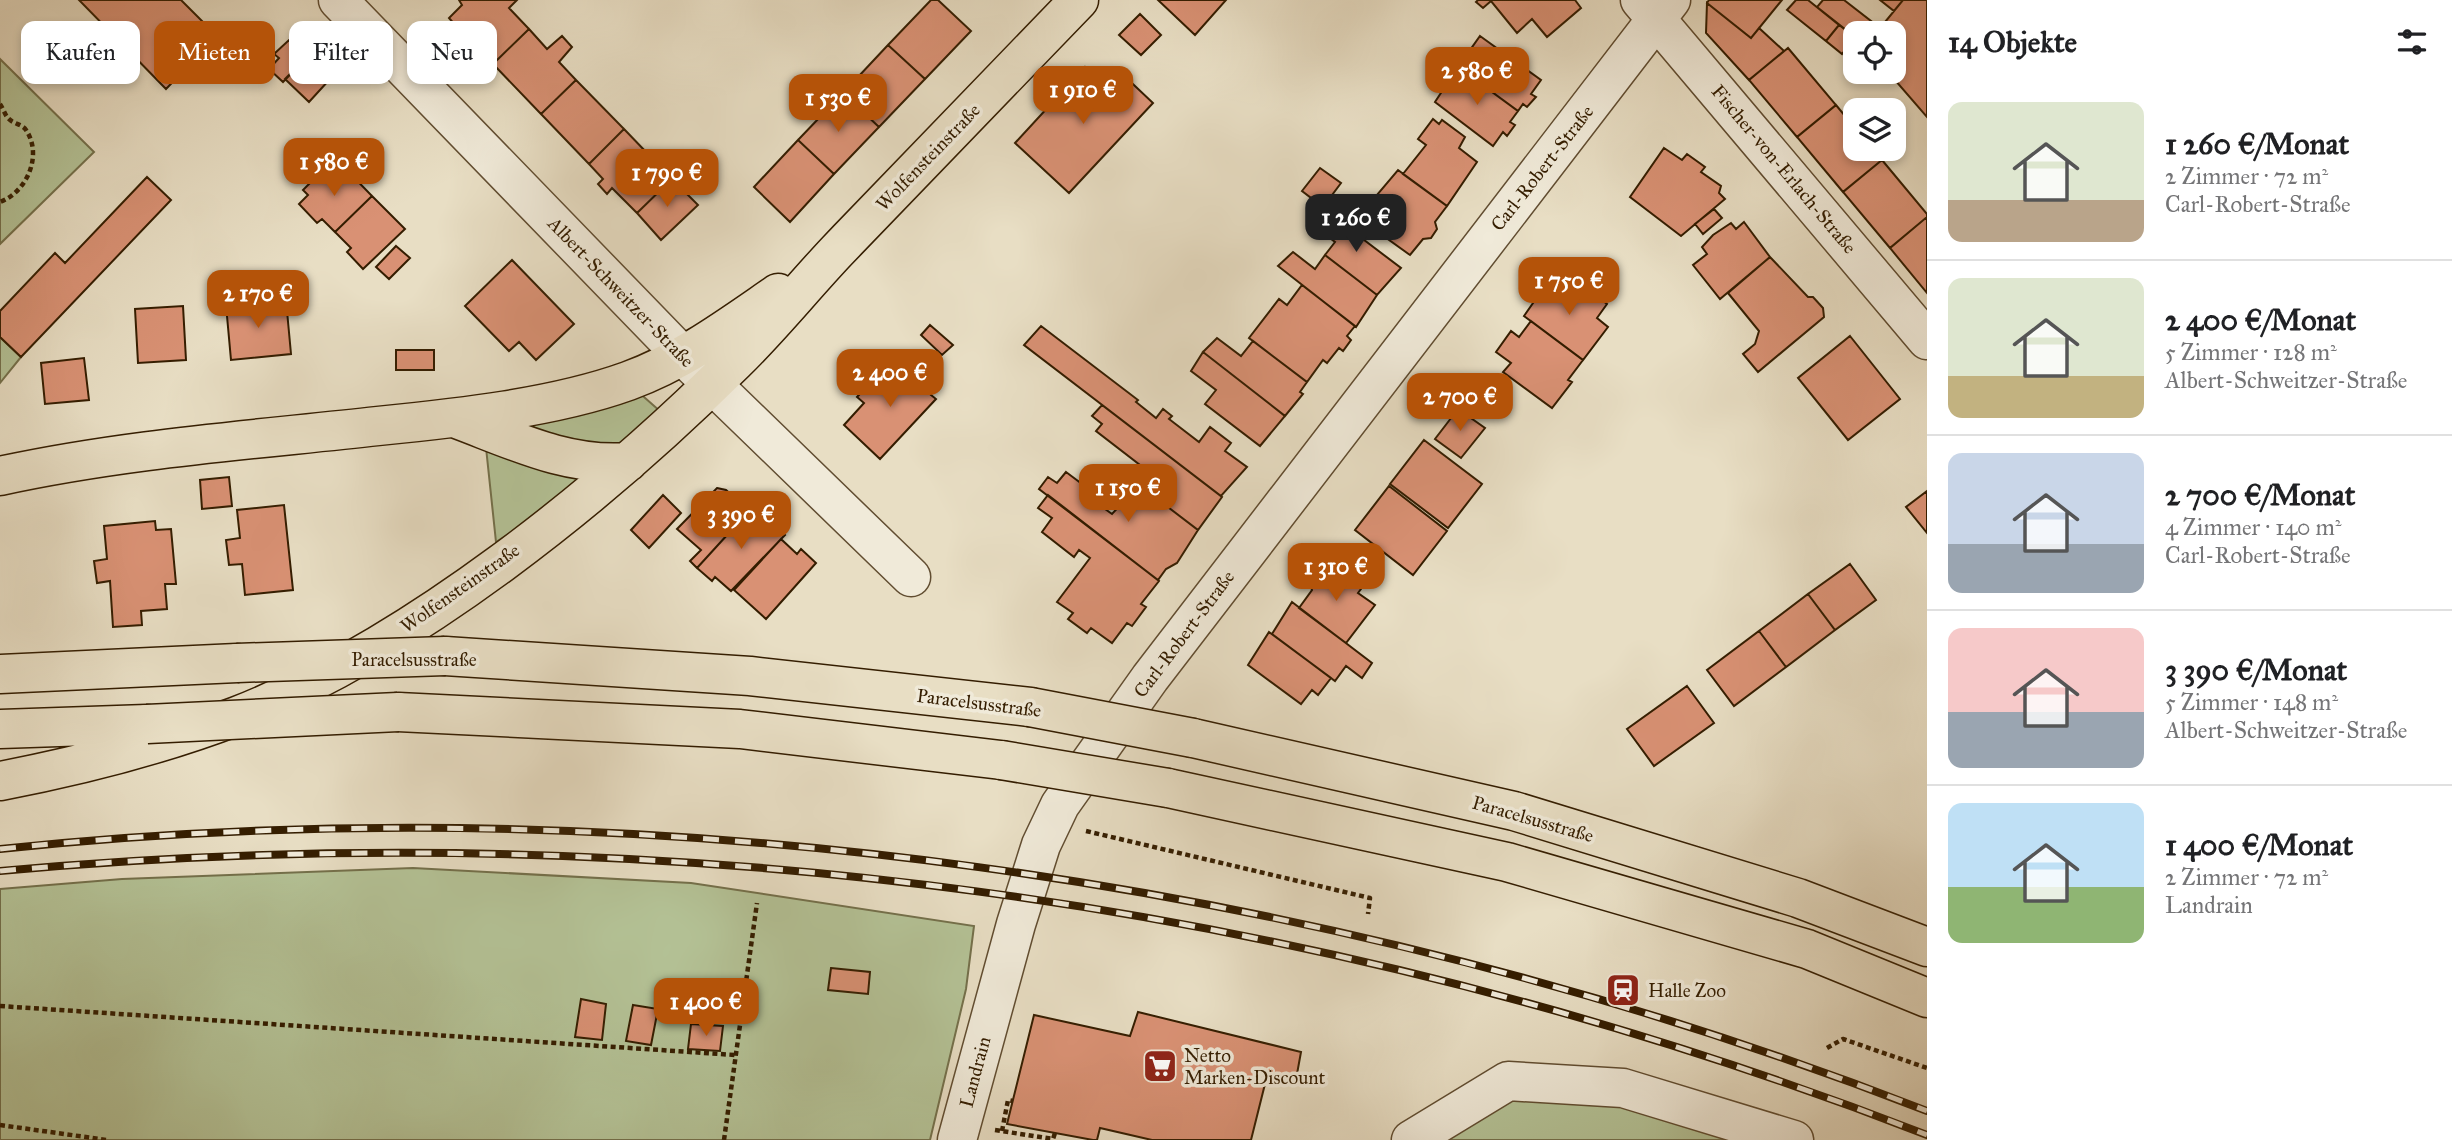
<!DOCTYPE html>
<html lang="de">
<meta charset="utf-8">
<style>
body{margin:0;font-family:"IM FELL Great Primer",serif;background:#f6f6f6;color:#202124;height:100vh;display:flex;flex-direction:column;font-size:26px;white-space:nowrap}
*{box-sizing:border-box;margin:0}
p{font-size:23px;color:#757577}
.icon{flex:none;width:38px;height:38px;fill:none;stroke:currentColor;stroke-width:2;stroke-linecap:round;stroke-linejoin:round}
.map{position:relative;flex:1;overflow:hidden}
.panel{display:flex;flex-direction:column;background:#fff;width:525px}
.panel>*{flex:none}
.guide{position:absolute;left:21px;top:21px;width:665px;height:63px;display:flex;gap:14px}
.tools{position:absolute;left:1843px;top:21px;display:grid;gap:14px}
.tools a{display:grid;place-items:center;width:63px;height:63px;border-radius:14px;background:#fff;box-shadow:0 4px 10px #0003;font-size:35px}
.price{position:absolute;translate:-50% -60px;padding:0 16px;border-radius:14px;background:#b45309;color:#fff;font-size:23px;line-height:46px;filter:drop-shadow(0 2px 4px #0008)}
.price::after{content:'';position:absolute;left:50%;top:42px;width:21px;height:16px;margin-left:-10px;background:inherit;clip-path:polygon(0 0,100% 0,50% 100%)}
.price.current{background:#222;color:#fff}
ul{padding:0;list-style:none}
li{display:flex;align-items:center;gap:21px;height:175px;padding:0 21px}
li+li{border-top:2px solid #e0e0e0}
li span{display:grid;place-items:center;flex:none;width:196px;height:140px;border-radius:14px;color:#555}
li>.icon{margin-inline-start:auto}
span .icon{width:84px;height:84px;fill:#fffc;stroke-width:1}
li b{font-size:30px}
h2{display:flex;justify-content:space-between;align-items:center;height:84px;padding:0 21px;font-size:30px}
.pill{padding:0 24px;border-radius:14px;background:#fff;box-shadow:0 4px 10px #0003;font-size:24px;line-height:63px}
.pill.current{background:#b45309;color:#fff}
main{display:flex;flex:1;min-height:0}
.map>svg:first-child{display:block}
</style>
<main>
<div class="map">
<svg width="1927" height="1140" viewBox="0 0 1927 1140">
<rect width="100%" height="100%" fill="#e8dec4"/>
<filter id="stains"><feTurbulence type="fractalNoise" baseFrequency=".00286" numOctaves="4"/><feColorMatrix values="0 0 0 0 .2 0 0 0 0 .09 0 0 0 0 .02 0 0 0 .5 -.17"/></filter>
<radialGradient id="worn" r=".72"><stop offset=".6" stop-color="#630" stop-opacity="0"/><stop offset="1" stop-color="#630" stop-opacity=".3"/></radialGradient>
<path fill="#b4c296" stroke="#74704b" stroke-width="2" d="M 0,59 L 94,152 L 0,244 Z
M 0,337 L 21,357 L 0,383 Z
M 636,390 L 661,412 L 629,441 L 599,447 L 517,425 Z
M 485,438 L 586,477 L 548,508 L 496,542 Z
M 413,868 L 691,883 L 974,926 L 966,989 L 930,1140 L 0,1140 L 0,889 L 122,879 Z
M 1508,1081 L 1788,1140 L 1413,1140 Z"/>
<path fill="#d99174" stroke="#341d00" stroke-width="2" d="M 79,0 L 181,0 L 217,36 L 166,89 Z
M 517,0 L 509,8 L 529,29 L 493,64 L 471,42 L 467,46 L 458,37 L 462,33 L 449,18 L 462,5 L 459,0 Z
M 931,0 L 938,0 L 971,31 L 925,79 L 888,45 Z
M 1158,0 L 1226,0 L 1195,35 Z
M 1478,0 L 1575,0 L 1581,8 L 1547,37 L 1532,19 L 1517,33 L 1491,1 L 1483,8 L 1476,2 Z
M 1709,0 L 1782,0 L 1751,38 L 1707,3 Z
M 1796,0 L 1808,0 L 1839,25 L 1826,41 L 1787,10 Z
M 1823,0 L 1844,0 L 1880,28 L 1876,33 L 1855,33 L 1855,37 L 1817,7 Z
M 1880,0 L 1903,0 L 1894,11 Z
M 1903,0 L 1927,0 L 1927,117 L 1888,72 L 1894,72 L 1894,33 L 1876,33 Z
M 1707,3 L 1751,38 L 1759,28 L 1784,51 L 1749,80 L 1706,33 Z
M 1140,14 L 1161,35 L 1141,55 L 1119,35 Z
M 1839,25 L 1855,37 L 1842,54 L 1826,41 Z
M 529,29 L 547,49 L 562,36 L 572,47 L 559,62 L 576,80 L 541,114 L 493,64 Z
M 1480,36 L 1541,80 L 1531,94 L 1536,97 L 1527,107 L 1523,104 L 1518,111 L 1458,67 Z
M 289,40 L 307,57 L 283,82 L 269,69 L 279,58 L 274,54 Z
M 888,45 L 925,79 L 879,127 L 843,93 Z
M 1788,48 L 1836,105 L 1797,137 L 1749,80 Z
M 307,57 L 330,79 L 309,102 L 285,79 Z
M 1085,67 L 1104,85 L 1118,70 L 1153,103 L 1069,193 L 1015,143 Z
M 1458,67 L 1518,111 L 1510,122 L 1515,125 L 1507,136 L 1503,132 L 1493,146 L 1435,102 Z
M 576,80 L 624,129 L 589,164 L 541,114 Z
M 843,93 L 879,127 L 834,174 L 798,140 Z
M 1836,105 L 1855,128 L 1855,149 L 1872,149 L 1882,160 L 1843,192 L 1797,137 Z
M 1433,119 L 1439,124 L 1442,120 L 1465,137 L 1459,148 L 1477,162 L 1447,206 L 1403,174 L 1426,145 L 1418,139 Z
M 624,129 L 672,179 L 637,213 L 612,188 L 607,194 L 598,184 L 603,179 L 589,164 Z
M 798,140 L 834,174 L 790,222 L 754,187 Z
M 1664,148 L 1682,160 L 1687,154 L 1705,167 L 1701,172 L 1721,186 L 1719,193 L 1725,199 L 1681,236 L 1630,197 Z
M 1882,160 L 1927,214 L 1927,217 L 1890,248 L 1843,192 Z
M 340,163 L 372,196 L 335,232 L 322,219 L 317,223 L 299,204 L 308,195 L 303,190 L 321,172 L 326,177 Z
M 1320,168 L 1341,183 L 1323,207 L 1302,191 Z
M 1398,170 L 1447,206 L 1435,222 L 1437,229 L 1431,238 L 1423,239 L 1410,255 L 1385,237 L 1391,229 L 1365,209 Z
M 147,177 L 171,200 L 21,357 L 0,337 L 0,311 L 55,253 L 65,263 Z
M 672,179 L 698,205 L 661,240 L 637,213 Z
M 372,196 L 405,229 L 363,269 L 347,252 L 351,248 L 335,232 Z
M 1322,208 L 1401,268 L 1377,295 L 1325,255 L 1335,242 L 1313,225 Z
M 1714,209 L 1722,218 L 1703,234 L 1695,224 Z
M 1927,217 L 1927,293 L 1890,248 Z
M 1744,222 L 1770,257 L 1720,299 L 1693,265 L 1707,254 L 1702,247 L 1713,235 L 1731,223 L 1736,229 Z
M 396,246 L 410,258 L 389,279 L 376,267 Z
M 1293,252 L 1315,269 L 1325,255 L 1377,295 L 1356,327 L 1278,266 Z
M 1770,257 L 1808,297 L 1813,297 L 1823,308 L 1824,317 L 1758,372 L 1743,354 L 1755,344 L 1759,331 L 1728,293 Z
M 512,260 L 574,324 L 536,360 L 519,342 L 509,351 L 465,306 Z
M 1558,279 L 1575,292 L 1581,284 L 1607,304 L 1597,318 L 1608,327 L 1583,360 L 1524,316 L 1538,296 L 1544,298 L 1543,286 Z
M 1302,285 L 1355,326 L 1347,336 L 1351,340 L 1343,351 L 1339,348 L 1327,363 L 1323,360 L 1307,382 L 1249,338 L 1279,299 L 1287,305 Z
M 286,300 L 291,354 L 231,360 L 226,305 Z
M 183,306 L 186,360 L 138,363 L 135,309 Z
M 1531,321 L 1583,360 L 1568,380 L 1572,382 L 1552,408 L 1503,372 L 1511,363 L 1496,352 L 1511,331 L 1519,337 Z
M 930,325 L 953,345 L 942,355 L 921,335 Z
M 1041,326 L 1138,400 L 1136,402 L 1156,418 L 1163,409 L 1172,416 L 1169,419 L 1199,442 L 1210,427 L 1231,443 L 1225,451 L 1247,467 L 1221,496 L 1024,345 Z
M 1850,336 L 1900,399 L 1848,440 L 1798,378 Z
M 1217,338 L 1241,356 L 1253,341 L 1307,382 L 1300,392 L 1303,394 L 1285,416 L 1203,352 Z
M 396,350 L 434,350 L 434,370 L 396,370 Z
M 1203,352 L 1285,416 L 1260,446 L 1205,404 L 1216,390 L 1191,371 Z
M 84,358 L 89,400 L 45,404 L 41,363 Z
M 903,360 L 929,385 L 925,390 L 936,399 L 880,459 L 844,425 L 864,403 L 857,397 L 874,379 L 881,386 Z
M 1102,405 L 1222,497 L 1198,530 L 1139,485 L 1149,472 L 1096,431 L 1102,424 L 1092,416 Z
M 1458,409 L 1485,428 L 1461,458 L 1435,439 Z
M 1424,440 L 1482,484 L 1448,528 L 1390,484 Z
M 1066,472 L 1098,496 L 1094,501 L 1112,514 L 1139,485 L 1198,530 L 1177,563 L 1166,569 L 1158,580 L 1039,489 L 1048,477 L 1057,483 Z
M 229,477 L 232,506 L 202,509 L 200,480 Z
M 1389,486 L 1447,531 L 1413,575 L 1355,530 Z
M 717,488 L 726,490 L 749,511 L 697,568 L 690,561 L 701,550 L 677,529 Z
M 1927,491 L 1927,533 L 1906,507 Z
M 663,495 L 681,513 L 649,548 L 631,530 Z
M 1048,495 L 1159,581 L 1141,604 L 1146,607 L 1132,626 L 1127,623 L 1112,643 L 1091,628 L 1087,633 L 1068,619 L 1073,613 L 1057,602 L 1090,558 L 1079,550 L 1074,557 L 1042,532 L 1052,518 L 1038,508 Z
M 284,505 L 293,590 L 245,595 L 242,564 L 229,565 L 226,540 L 240,538 L 237,510 Z
M 749,511 L 766,526 L 771,521 L 785,535 L 731,591 L 715,577 L 712,581 L 697,568 Z
M 155,521 L 156,530 L 171,529 L 176,584 L 165,584 L 167,609 L 141,611 L 142,625 L 113,627 L 110,581 L 97,583 L 94,561 L 107,559 L 104,526 Z
M 781,539 L 797,554 L 801,549 L 816,563 L 766,619 L 734,590 Z
M 1850,564 L 1876,600 L 1835,630 L 1808,594 Z
M 1324,566 L 1346,583 L 1351,576 L 1364,585 L 1358,593 L 1375,605 L 1346,643 L 1299,608 L 1312,590 L 1308,579 L 1317,567 Z
M 1808,594 L 1835,630 L 1786,667 L 1759,631 Z
M 1292,602 L 1372,663 L 1362,678 L 1346,666 L 1335,681 L 1272,634 Z
M 1759,631 L 1786,667 L 1734,706 L 1707,670 Z
M 1269,632 L 1331,678 L 1318,695 L 1312,690 L 1301,704 L 1248,665 Z
M 1687,686 L 1714,723 L 1654,766 L 1627,729 Z
M 831,968 L 870,972 L 868,994 L 828,990 Z
M 581,999 L 606,1004 L 602,1040 L 575,1037 Z
M 633,1005 L 658,1009 L 651,1045 L 626,1041 Z
M 1138,1012 L 1301,1052 L 1295,1085 L 1266,1080 L 1251,1140 L 1152,1140 L 1100,1128 L 1097,1140 L 1093,1140 L 1007,1124 L 1034,1015 L 1130,1036 Z
M 691,1024 L 723,1026 L 720,1051 L 688,1049 Z"/>
<g fill="none" stroke-linecap="round" stroke-linejoin="round">
<g stroke="#614d31" stroke-width="41">
<path id="minor" d="M 338,0 L 683,356 L 911,577
M 1640,0 L 1927,340
M 957,1140 L 1016,924 L 1041,845 L 1060,805 L 1150,678 L 1671,0
M 1411,1140 L 1508,1081 L 1623,1088 L 1794,1140"/>
</g>
<g stroke="#341d00" stroke-width="41">
<path id="major" d="M 454,418 C 511,439 566,467 628,462
M 0,476 C 124,449 252,440 378,426 C 457,418 553,408 628,381 C 683,361 730,326 778,293
M 445,656 L 750,676 L 1030,707
M 0,674 L 237,663
M 398,712 L 740,729 L 1001,760
M 0,729 L 147,724
M 1193,738 L 1514,811 L 1798,898 L 1927,947
M 0,781 C 79,766 161,745 237,716 C 414,646 601,495 735,362 C 771,327 803,287 837,251 C 917,167 998,84 1079,0
M 1168,788 L 1507,862 L 1807,949 L 1927,998"/>
</g>
<path stroke="#341d00" stroke-width="4.5" stroke-dasharray="5 3.5" stroke-linecap="butt" d="M 0,104 C 3,108 5,115 8,118 C 13,124 22,124 26,130 C 43,155 27,192 0,202
M 1086,831 L 1370,898 L 1368,914
M 0,1006 L 735,1055
M 1827,1048 L 1843,1039 L 1927,1068
M 0,1125 L 107,1140
M 995,1130 L 1053,1139 L 1055,1133
M 1002,1131 L 1008,1100 L 1013,1101
M 724,1140 L 757,903"/>
<use href="#minor" stroke="#f0ead9" stroke-width="38"/>
<use href="#major" stroke="#e8dec4" stroke-width="38"/>
<g stroke="#341d00" stroke-width="8">
<path id="rail" d="M 0,849 C 640,782 1327,877 1927,1111
M 0,871 C 653,812 1315,897 1927,1135"/>
</g>
<use href="#rail" stroke="#f0ead9" stroke-width="5" stroke-dasharray="16" stroke-linecap="butt"/>
<g stroke="#341d00" stroke-width="41" stroke-linecap="butt">
<path id="major-bridge" d="M 237,663 L 445,656
M 1030,707 L 1193,738
M 147,724 L 398,712
M 1001,760 L 1168,788"/>
</g>
<use href="#major-bridge" stroke="#e8dec4" stroke-width="38"/>
</g>
<defs>
<g id="station-square" transform="scale(1.75)"><rect x="-9" y="-9" width="18" height="18" rx="4" fill="#8f2418" stroke="#f0ead9"/><path d="M-3-6H3Q5-6 5-4V2Q5 4 3 4L4.5 6H3L1.5 4h-3L-3 6H-4.5L-3 4Q-5 4-5 2V-4Q-5-6-3-6ZM-3.5-4v3h7v-3ZM-3.5 1v1.5H-2V1ZM2 1v1.5H3.5V1Z" fill="#fff"/></g>
<g id="supermarket-square" transform="scale(1.75)"><rect x="-9" y="-9" width="18" height="18" rx="4" fill="#8f2418" stroke="#f0ead9"/><path d="M-6-5.5h2.5l.6 2H6L4.5 2H-2.5L-4.4-4H-6ZM-1.5 3.2a1.3 1.3 0 1 0 .1 0ZM3 3.2a1.3 1.3 0 1 0 .1 0Z" fill="#fff"/></g>
</defs>
<g fill-rule="evenodd">
<use href="#station-square" x="1623" y="990"/>
<use href="#supermarket-square" x="1160" y="1066"/>
</g>
<g text-anchor="middle" dominant-baseline="central" stroke-width="7" stroke-linejoin="round" paint-order="stroke">
<g font-size="19" fill="#341d00" stroke="#f0ead9">
<text transform="translate(928 157) rotate(-46)">Wolfensteinstraße</text>
<text transform="translate(1542 168) rotate(-52)">Carl-Robert-Straße</text>
<text transform="translate(1784 169) rotate(50)">Fischer-von-Erlach-Straße</text>
<text transform="translate(621 292) rotate(46)">Albert-Schweitzer-Straße</text>
<text transform="translate(460 588) rotate(-35)">Wolfensteinstraße</text>
<text transform="translate(1184 634) rotate(-53)">Carl-Robert-Straße</text>
<text x="414" y="659">Paracelsusstraße</text>
<text transform="translate(979 703) rotate(7)">Paracelsusstraße</text>
<text transform="translate(1533 819) rotate(16)">Paracelsusstraße</text>
<text transform="translate(975 1072) rotate(-75)">Landrain</text>
</g>
<g font-size="19" fill="#341d00" stroke="#f0ead9" text-anchor="start">
<text x="1648" y="990">Halle Zoo</text>
<text x="1184" y="1055">Netto<tspan x="1184" dy="22">Marken-Discount</tspan></text>
</g>
</g>
<rect width="100%" height="100%" filter="url(#stains)"/>
<rect width="100%" height="100%" fill="url(#worn)"/>
</svg>
<div class="tools">
<a><svg class="icon" aria-label="locate" viewBox="0 0 24 24"><circle cx="12" cy="12" r="6"/><path d="M12 2v4M12 18v4M2 12h4M18 12h4"/></svg></a>
<a><svg class="icon" aria-label="layers" viewBox="0 0 24 24"><path d="M12 4l9 5-9 5-9-5zM3 14l9 5 9-5"/></svg></a>
</div>
<b class="price" style="left:1477px;top:107px">2 580 €</b>
<b class="price" style="left:1083px;top:126px">1 910 €</b>
<b class="price" style="left:838px;top:134px">1 530 €</b>
<b class="price" style="left:334px;top:198px">1 580 €</b>
<b class="price" style="left:667px;top:209px">1 790 €</b>
<b class="price current" style="left:1356px;top:254px">1 260 €</b>
<b class="price" style="left:1569px;top:317px">1 750 €</b>
<b class="price" style="left:258px;top:330px">2 170 €</b>
<b class="price" style="left:890px;top:409px">2 400 €</b>
<b class="price" style="left:1460px;top:433px">2 700 €</b>
<b class="price" style="left:1128px;top:524px">1 150 €</b>
<b class="price" style="left:741px;top:551px">3 390 €</b>
<b class="price" style="left:1336px;top:603px">1 310 €</b>
<b class="price" style="left:706px;top:1038px">1 400 €</b>
<div class="guide">
<a class="pill">Kaufen</a>
<a class="pill current">Mieten</a>
<a class="pill">Filter</a>
<a class="pill">Neu</a>
</div>
</div>
<section class="panel">
<h2>14 Objekte<svg class="icon" aria-label="filters" viewBox="0 0 24 24"><path d="M4 7h16M4 17h16"/><circle cx="9" cy="7" r="2"/><circle cx="15" cy="17" r="2"/></svg></h2>
<ul>
<li><span style="background:linear-gradient(#dfe7d0 70%,#b9a48a 0)"><svg class="icon" aria-label="home" viewBox="0 0 24 24"><path d="M3 11l9-7 9 7M6 9v11h12V9"/></svg></span><div><b>1 260 €/Monat</b><p>2 Zimmer · 72 m²</p><p>Carl-Robert-Straße</p></div></li>
<li><span style="background:linear-gradient(#dfe7d0 70%,#c2b280 0)"><svg class="icon" aria-label="home" viewBox="0 0 24 24"><path d="M3 11l9-7 9 7M6 9v11h12V9"/></svg></span><div><b>2 400 €/Monat</b><p>5 Zimmer · 128 m²</p><p>Albert-Schweitzer-Straße</p></div></li>
<li><span style="background:linear-gradient(#c9d6e8 65%,#9aa5b1 0)"><svg class="icon" aria-label="home" viewBox="0 0 24 24"><path d="M3 11l9-7 9 7M6 9v11h12V9"/></svg></span><div><b>2 700 €/Monat</b><p>4 Zimmer · 140 m²</p><p>Carl-Robert-Straße</p></div></li>
<li><span style="background:linear-gradient(#f6c9c9 60%,#9aa5b1 0)"><svg class="icon" aria-label="home" viewBox="0 0 24 24"><path d="M3 11l9-7 9 7M6 9v11h12V9"/></svg></span><div><b>3 390 €/Monat</b><p>5 Zimmer · 148 m²</p><p>Albert-Schweitzer-Straße</p></div></li>
<li><span style="background:linear-gradient(#bfe0f5 60%,#8fb573 0)"><svg class="icon" aria-label="home" viewBox="0 0 24 24"><path d="M3 11l9-7 9 7M6 9v11h12V9"/></svg></span><div><b>1 400 €/Monat</b><p>2 Zimmer · 72 m²</p><p>Landrain</p></div></li>
</ul>
</section>
</main>
